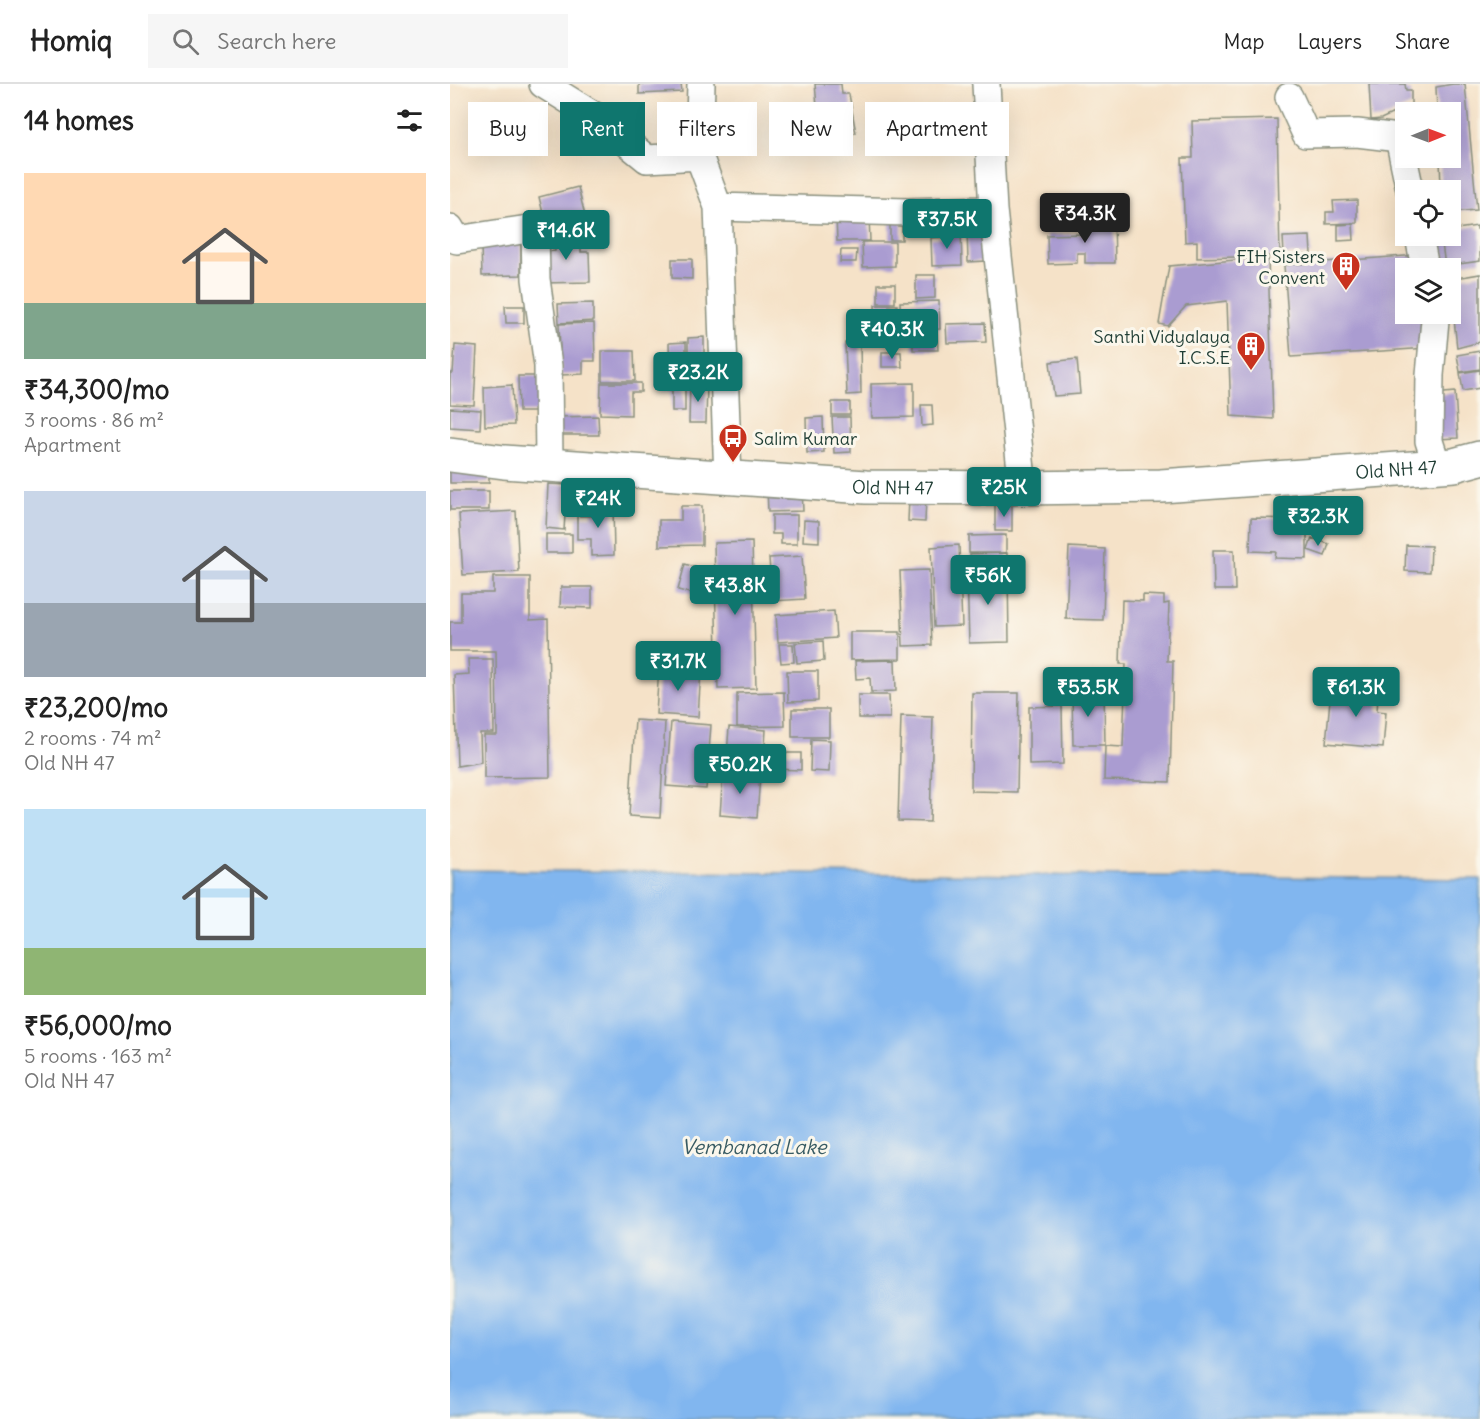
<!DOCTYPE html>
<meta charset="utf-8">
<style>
body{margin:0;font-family:Delius,sans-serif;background:#f6f6f6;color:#222;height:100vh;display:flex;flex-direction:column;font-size:22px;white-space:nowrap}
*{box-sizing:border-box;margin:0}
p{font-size:20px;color:#767676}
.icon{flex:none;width:33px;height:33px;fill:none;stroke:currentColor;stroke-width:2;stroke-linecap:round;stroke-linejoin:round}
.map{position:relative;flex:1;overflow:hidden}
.sheet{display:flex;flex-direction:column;background:#fff;width:450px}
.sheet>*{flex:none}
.top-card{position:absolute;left:18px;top:18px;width:570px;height:54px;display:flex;gap:12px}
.needle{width:39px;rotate:89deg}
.fabs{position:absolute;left:945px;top:18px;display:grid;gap:12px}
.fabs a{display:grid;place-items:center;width:66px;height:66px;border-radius:0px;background:#fff;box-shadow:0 6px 24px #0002;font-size:30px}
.price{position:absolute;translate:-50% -51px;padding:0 14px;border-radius:6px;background:#0f766e;color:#fff;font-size:20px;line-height:39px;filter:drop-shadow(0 2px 3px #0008)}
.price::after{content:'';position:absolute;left:50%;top:36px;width:18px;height:14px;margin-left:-9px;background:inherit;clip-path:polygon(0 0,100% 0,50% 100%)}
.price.on{background:#222;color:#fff}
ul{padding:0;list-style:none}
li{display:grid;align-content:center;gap:12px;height:318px;padding:0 24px}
li span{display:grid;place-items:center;height:186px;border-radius:0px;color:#555}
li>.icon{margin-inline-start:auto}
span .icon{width:108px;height:108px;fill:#fffc;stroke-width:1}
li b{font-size:26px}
h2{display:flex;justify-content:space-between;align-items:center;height:72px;padding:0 24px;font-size:26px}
.tag{padding:0 21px;border-radius:0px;background:#fff;box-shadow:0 6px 24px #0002;font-size:21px;line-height:54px}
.tag.on{background:#0f766e;color:#fff}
header{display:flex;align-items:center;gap:36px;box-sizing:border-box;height:84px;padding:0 30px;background:#fff;border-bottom:2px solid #e0e0e0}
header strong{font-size:28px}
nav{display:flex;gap:33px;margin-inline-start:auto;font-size:21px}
.search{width:420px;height:54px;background:#f6f6f6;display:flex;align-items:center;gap:15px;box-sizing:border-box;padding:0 21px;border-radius:0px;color:#767676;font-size:22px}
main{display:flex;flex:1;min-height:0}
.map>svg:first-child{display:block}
</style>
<header>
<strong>Homiq</strong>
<div class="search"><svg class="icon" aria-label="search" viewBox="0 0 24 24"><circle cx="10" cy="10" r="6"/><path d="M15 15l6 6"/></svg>Search here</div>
<nav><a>Map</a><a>Layers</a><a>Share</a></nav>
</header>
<main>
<section class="sheet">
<h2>14 homes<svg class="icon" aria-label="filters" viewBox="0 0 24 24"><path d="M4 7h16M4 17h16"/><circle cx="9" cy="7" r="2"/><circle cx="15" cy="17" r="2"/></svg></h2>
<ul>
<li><span style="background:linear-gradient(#ffd9b3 70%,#7fa58c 0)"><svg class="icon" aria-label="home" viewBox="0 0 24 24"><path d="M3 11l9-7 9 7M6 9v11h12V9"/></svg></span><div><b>₹34,300/mo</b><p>3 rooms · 86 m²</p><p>Apartment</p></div></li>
<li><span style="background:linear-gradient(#c9d6e8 60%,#9aa5b1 0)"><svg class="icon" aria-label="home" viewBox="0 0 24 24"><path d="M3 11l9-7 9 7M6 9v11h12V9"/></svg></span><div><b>₹23,200/mo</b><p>2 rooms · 74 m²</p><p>Old NH 47</p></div></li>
<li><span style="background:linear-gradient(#bfe0f5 75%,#8fb573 0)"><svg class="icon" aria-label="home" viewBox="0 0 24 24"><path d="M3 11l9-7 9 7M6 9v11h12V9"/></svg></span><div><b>₹56,000/mo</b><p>5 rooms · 163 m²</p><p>Old NH 47</p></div></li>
</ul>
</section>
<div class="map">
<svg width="1030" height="1335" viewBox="0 0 1030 1335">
<rect width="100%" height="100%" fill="#fbf7ec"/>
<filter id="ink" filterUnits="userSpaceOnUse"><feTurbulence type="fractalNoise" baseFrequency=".0167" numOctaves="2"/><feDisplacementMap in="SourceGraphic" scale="12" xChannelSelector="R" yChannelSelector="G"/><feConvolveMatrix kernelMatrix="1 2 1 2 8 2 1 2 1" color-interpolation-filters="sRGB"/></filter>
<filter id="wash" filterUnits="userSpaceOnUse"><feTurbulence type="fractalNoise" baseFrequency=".008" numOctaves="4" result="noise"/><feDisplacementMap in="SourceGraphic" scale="24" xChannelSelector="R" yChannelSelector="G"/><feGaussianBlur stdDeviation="1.35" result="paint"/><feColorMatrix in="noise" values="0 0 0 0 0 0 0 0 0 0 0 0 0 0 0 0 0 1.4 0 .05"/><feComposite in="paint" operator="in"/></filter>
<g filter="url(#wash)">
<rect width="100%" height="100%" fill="#f5e2c8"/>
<path fill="#81b6ef" stroke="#507a92" stroke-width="1.5" d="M 0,786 L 1030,795 L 1030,1335 L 0,1335 Z"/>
<g id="blocks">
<path fill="#aa9cd1" d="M 189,0 L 231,0 L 232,8 L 189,10 Z
M 365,0 L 391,0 L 392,10 L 399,10 L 406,49 L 379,52 L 379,32 L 368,33 Z
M 919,0 L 955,0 L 956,6 L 961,6 L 961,21 L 931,35 L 921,36 Z
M 1003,0 L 1015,0 L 1027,126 L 1000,128 L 1000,106 L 991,106 L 990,74 L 1000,74 L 1000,28 L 987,28 L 986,3 Z
M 827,35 L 830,172 L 747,174 L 747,157 L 735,158 L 732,74 L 743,74 L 742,37 Z
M 128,103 L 137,140 L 98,149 L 89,113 Z
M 907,116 L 907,139 L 876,140 L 876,128 L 884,128 L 883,117 Z
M 419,132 L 420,157 L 387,157 L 386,133 Z
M 664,132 L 665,179 L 635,179 L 635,169 L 627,169 L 627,179 L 598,180 L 597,151 L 638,150 L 637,133 Z
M 440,137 L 452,137 L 452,156 L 440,156 Z
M 903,140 L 904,156 L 888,157 L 888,141 Z
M 1027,142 L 1027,145 L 1030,145 L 1030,177 L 995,182 L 991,152 L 1000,152 L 1000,146 Z
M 535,145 L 536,177 L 518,178 L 517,146 Z
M 126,147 L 126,157 L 131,157 L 131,168 L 139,168 L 140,198 L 93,199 L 92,168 L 105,167 L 105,157 L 109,157 L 109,148 Z
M 497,148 L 511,148 L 512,181 L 482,182 L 481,154 L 498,153 Z
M 860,152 L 861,170 L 834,171 L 833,153 Z
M 412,158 L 445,158 L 445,182 L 413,183 Z
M 71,160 L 71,191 L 32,192 L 31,161 Z
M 391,166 L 407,166 L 406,178 L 390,178 Z
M 968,171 L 970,184 L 956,184 L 956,230 L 974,230 L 978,264 L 841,273 L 834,181 Z
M 818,173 L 823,335 L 781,332 L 777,217 L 736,222 L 718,242 L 709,240 L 719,182 Z
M 222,175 L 242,175 L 242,195 L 222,194 Z
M 1030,190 L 1030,258 L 1007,264 L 1000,195 Z
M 466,191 L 485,191 L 485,214 L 466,215 Z
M 428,200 L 445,200 L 445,219 L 428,219 Z
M 489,217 L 490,245 L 451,246 L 450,218 Z
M 143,219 L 143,237 L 109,239 L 108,220 Z
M 425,221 L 447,221 L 448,255 L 426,256 Z
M 55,222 L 74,222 L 74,239 L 56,239 Z
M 144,239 L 145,277 L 133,277 L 133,290 L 111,291 L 109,240 Z
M 535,239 L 536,258 L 497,259 L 496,240 Z
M 463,248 L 487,248 L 488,266 L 463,266 Z
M 254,253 L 254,293 L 238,293 L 238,254 Z
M 236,258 L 236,288 L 220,288 L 219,259 Z
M 395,259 L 410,259 L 411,310 L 397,311 Z
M 5,261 L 27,263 L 24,321 L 0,320 L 0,289 L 3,289 Z
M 152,267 L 184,267 L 185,297 L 152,297 Z
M 1030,267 L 1030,285 L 1010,288 L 1007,271 Z
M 432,268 L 451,268 L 452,283 L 432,283 Z
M 627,275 L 630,310 L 604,312 L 600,278 Z
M 1030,286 L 1030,304 L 1013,307 L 1010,289 Z
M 68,292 L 90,292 L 90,328 L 69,328 Z
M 211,292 L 235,292 L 235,327 L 222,327 L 222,306 L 211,306 Z
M 151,299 L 191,299 L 191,308 L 181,308 L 181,331 L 150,330 Z
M 240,299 L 257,300 L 256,339 L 239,339 Z
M 464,299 L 464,333 L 422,334 L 421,300 Z
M 62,301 L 64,341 L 35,342 L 34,303 Z
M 1005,308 L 1008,354 L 986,355 L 983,310 Z
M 382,318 L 400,318 L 400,331 L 382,331 Z
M 471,321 L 482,321 L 483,341 L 472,342 Z
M 0,324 L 31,326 L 30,345 L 0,343 Z
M 148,332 L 149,351 L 107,351 L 107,333 Z
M 373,333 L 374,368 L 357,369 L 356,334 Z
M 382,333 L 400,333 L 401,368 L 384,369 Z
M 0,379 L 39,379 L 39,399 L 0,399 Z
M 98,400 L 117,401 L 114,446 L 96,444 Z
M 317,404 L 352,404 L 353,427 L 318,428 Z
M 0,407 L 39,407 L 39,426 L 0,426 Z
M 459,414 L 476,414 L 475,438 L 458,437 Z
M 141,420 L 163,420 L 164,471 L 141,472 L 141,455 L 127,455 L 127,432 L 142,432 Z
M 545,420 L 562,420 L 562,447 L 545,447 Z
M 231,422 L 252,422 L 252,461 L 209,462 L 209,436 L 231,436 Z
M 66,427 L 69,488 L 13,491 L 9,430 Z
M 322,431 L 347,431 L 347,460 L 331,460 L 331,450 L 322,450 Z
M 801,434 L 857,435 L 857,475 L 825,474 L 826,468 L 800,467 Z
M 354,436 L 369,437 L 369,458 L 353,457 Z
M 96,450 L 122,450 L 122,469 L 96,469 Z
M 556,451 L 556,469 L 519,469 L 519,452 Z
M 862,454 L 879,460 L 875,472 L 858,466 Z
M 302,458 L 306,604 L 268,605 L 264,459 Z
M 509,461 L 512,542 L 484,543 L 481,463 Z
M 956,461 L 981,462 L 980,488 L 955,487 Z
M 619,463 L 655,465 L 653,536 L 616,535 Z
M 763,466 L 784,466 L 785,506 L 764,506 Z
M 557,469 L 557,483 L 520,484 L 520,470 Z
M 352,472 L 355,515 L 322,517 L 319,474 Z
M 235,480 L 258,487 L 251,512 L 228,506 Z
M 479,486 L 482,561 L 453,562 L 450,487 Z
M 558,486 L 559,558 L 519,559 L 517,487 Z
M 43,493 L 80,493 L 80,536 L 98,535 L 100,693 L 34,694 L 34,651 L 47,651 L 46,567 L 0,567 L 0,538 L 11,538 L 11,509 L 43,509 Z
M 111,503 L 142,503 L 142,524 L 110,523 Z
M 693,511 L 714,512 L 714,520 L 719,519 L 717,577 L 723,577 L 720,698 L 654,696 L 655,662 L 673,663 L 676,580 L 670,580 L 672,516 L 693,517 Z
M 384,527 L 386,554 L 328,558 L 326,531 Z
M 400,548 L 450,548 L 450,575 L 400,576 Z
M 373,557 L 374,577 L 347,579 L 345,559 Z
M 329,560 L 343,560 L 344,578 L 331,579 Z
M 18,575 L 43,575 L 44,649 L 30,649 L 31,678 L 7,682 L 4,591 L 19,590 Z
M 445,576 L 446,607 L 421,608 L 420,594 L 406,595 L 405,577 Z
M 209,582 L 251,586 L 248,633 L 206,630 Z
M 337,587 L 368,587 L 368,617 L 338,618 Z
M 922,601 L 929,601 L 927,627 L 936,628 L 933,664 L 876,659 L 881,605 L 896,606 L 897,602 L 922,604 Z
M 622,607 L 654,607 L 655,661 L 623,661 Z
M 334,608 L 335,642 L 287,643 L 287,609 Z
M 522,609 L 569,609 L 567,708 L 521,707 Z
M 408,611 L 439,611 L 440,634 L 408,634 Z
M 612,622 L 613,680 L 579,681 L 579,623 Z
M 342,625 L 379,625 L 379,653 L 342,653 Z
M 451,632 L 483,633 L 480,738 L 448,737 Z
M 185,636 L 215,638 L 210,734 L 179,732 Z
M 221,638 L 261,641 L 256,705 L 216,702 Z
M 279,643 L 316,646 L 313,689 L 276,686 Z
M 361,655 L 380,656 L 379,688 L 360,687 Z
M 324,669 L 351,669 L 351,686 L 323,685 Z
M 273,688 L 310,691 L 307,734 L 270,731 Z"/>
</g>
</g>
<g filter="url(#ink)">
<use href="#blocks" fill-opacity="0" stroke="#8a907e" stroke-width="1.5"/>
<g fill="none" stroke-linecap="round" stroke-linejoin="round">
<g stroke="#8a907e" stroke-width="30">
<path id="minor" d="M 93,0 L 143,31 L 197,75 L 249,72 L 268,123 L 458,128 L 543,126 L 573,404
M 536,0 L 543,126
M 839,13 L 856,50 L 907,49 L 949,54 L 960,106
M 249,72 L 251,0
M 268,123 L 278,394
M 0,144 L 7,156 L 85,144 L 86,195 L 98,282 L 99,381
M 969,152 L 975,184
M 984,230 L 985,236 L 980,291 L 979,357 L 987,382"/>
</g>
<g stroke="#8a907e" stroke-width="36">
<g id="major">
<path id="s1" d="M 0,371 L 54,378 L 416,403 L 573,404 L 711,402 L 1004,381 L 1030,374"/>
</g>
</g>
<use href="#minor" stroke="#fff" stroke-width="27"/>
<use href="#major" stroke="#fff" stroke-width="33"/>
</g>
</g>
<defs>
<g id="building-pin" transform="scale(1.5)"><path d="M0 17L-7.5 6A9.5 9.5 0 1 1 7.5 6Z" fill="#c8321e" stroke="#fbf7ec"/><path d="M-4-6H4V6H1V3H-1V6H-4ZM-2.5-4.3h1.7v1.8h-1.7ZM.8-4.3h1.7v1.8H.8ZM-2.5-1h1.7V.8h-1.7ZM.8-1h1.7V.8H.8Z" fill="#fff"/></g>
<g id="bus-pin" transform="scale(1.5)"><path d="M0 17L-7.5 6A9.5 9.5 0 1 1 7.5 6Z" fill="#c8321e" stroke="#fbf7ec"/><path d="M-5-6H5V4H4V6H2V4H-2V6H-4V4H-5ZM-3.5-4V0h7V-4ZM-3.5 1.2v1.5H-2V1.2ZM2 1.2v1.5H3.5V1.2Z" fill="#fff"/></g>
</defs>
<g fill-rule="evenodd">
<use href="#building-pin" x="896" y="182"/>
<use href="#building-pin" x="801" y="262"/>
<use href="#bus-pin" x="283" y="354"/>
</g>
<g text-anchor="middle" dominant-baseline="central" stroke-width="6" stroke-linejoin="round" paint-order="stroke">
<g font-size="18" fill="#1f3d34" stroke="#fbf7ec" text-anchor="end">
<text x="875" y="172">FIH Sisters<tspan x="875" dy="21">Convent</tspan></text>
<text x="780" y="252">Santhi Vidyalaya<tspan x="780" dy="21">I.C.S.E</tspan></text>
<text x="304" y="354" text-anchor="start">Salim Kumar</text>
</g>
<g font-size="18" fill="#1f3d34" stroke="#fbf7ec">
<text stroke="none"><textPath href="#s1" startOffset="948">Old NH 47</textPath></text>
<text stroke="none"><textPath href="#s1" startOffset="444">Old NH 47</textPath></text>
</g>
<g font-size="20" font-style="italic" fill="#385b63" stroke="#fbf7ec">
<text x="304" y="1062">Vembanad Lake</text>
</g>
</g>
</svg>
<div class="fabs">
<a><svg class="needle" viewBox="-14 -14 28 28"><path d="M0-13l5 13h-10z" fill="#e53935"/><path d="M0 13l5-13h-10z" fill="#767676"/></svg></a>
<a><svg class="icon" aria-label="locate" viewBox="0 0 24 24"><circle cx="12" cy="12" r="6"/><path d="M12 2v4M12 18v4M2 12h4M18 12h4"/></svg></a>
<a><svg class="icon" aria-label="layers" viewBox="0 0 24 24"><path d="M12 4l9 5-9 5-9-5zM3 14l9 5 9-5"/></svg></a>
</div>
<b class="price on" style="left:635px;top:160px">₹34.3K</b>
<b class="price" style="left:497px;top:166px">₹37.5K</b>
<b class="price" style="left:116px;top:177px">₹14.6K</b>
<b class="price" style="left:442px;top:276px">₹40.3K</b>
<b class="price" style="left:248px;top:319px">₹23.2K</b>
<b class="price" style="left:554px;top:434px">₹25K</b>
<b class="price" style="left:148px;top:445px">₹24K</b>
<b class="price" style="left:868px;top:463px">₹32.3K</b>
<b class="price" style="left:538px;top:522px">₹56K</b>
<b class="price" style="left:285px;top:532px">₹43.8K</b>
<b class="price" style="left:228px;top:608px">₹31.7K</b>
<b class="price" style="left:638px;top:634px">₹53.5K</b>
<b class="price" style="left:906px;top:634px">₹61.3K</b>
<b class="price" style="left:290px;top:711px">₹50.2K</b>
<div class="top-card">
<a class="tag">Buy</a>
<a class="tag on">Rent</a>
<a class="tag">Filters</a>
<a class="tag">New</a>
<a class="tag">Apartment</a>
</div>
</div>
</main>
